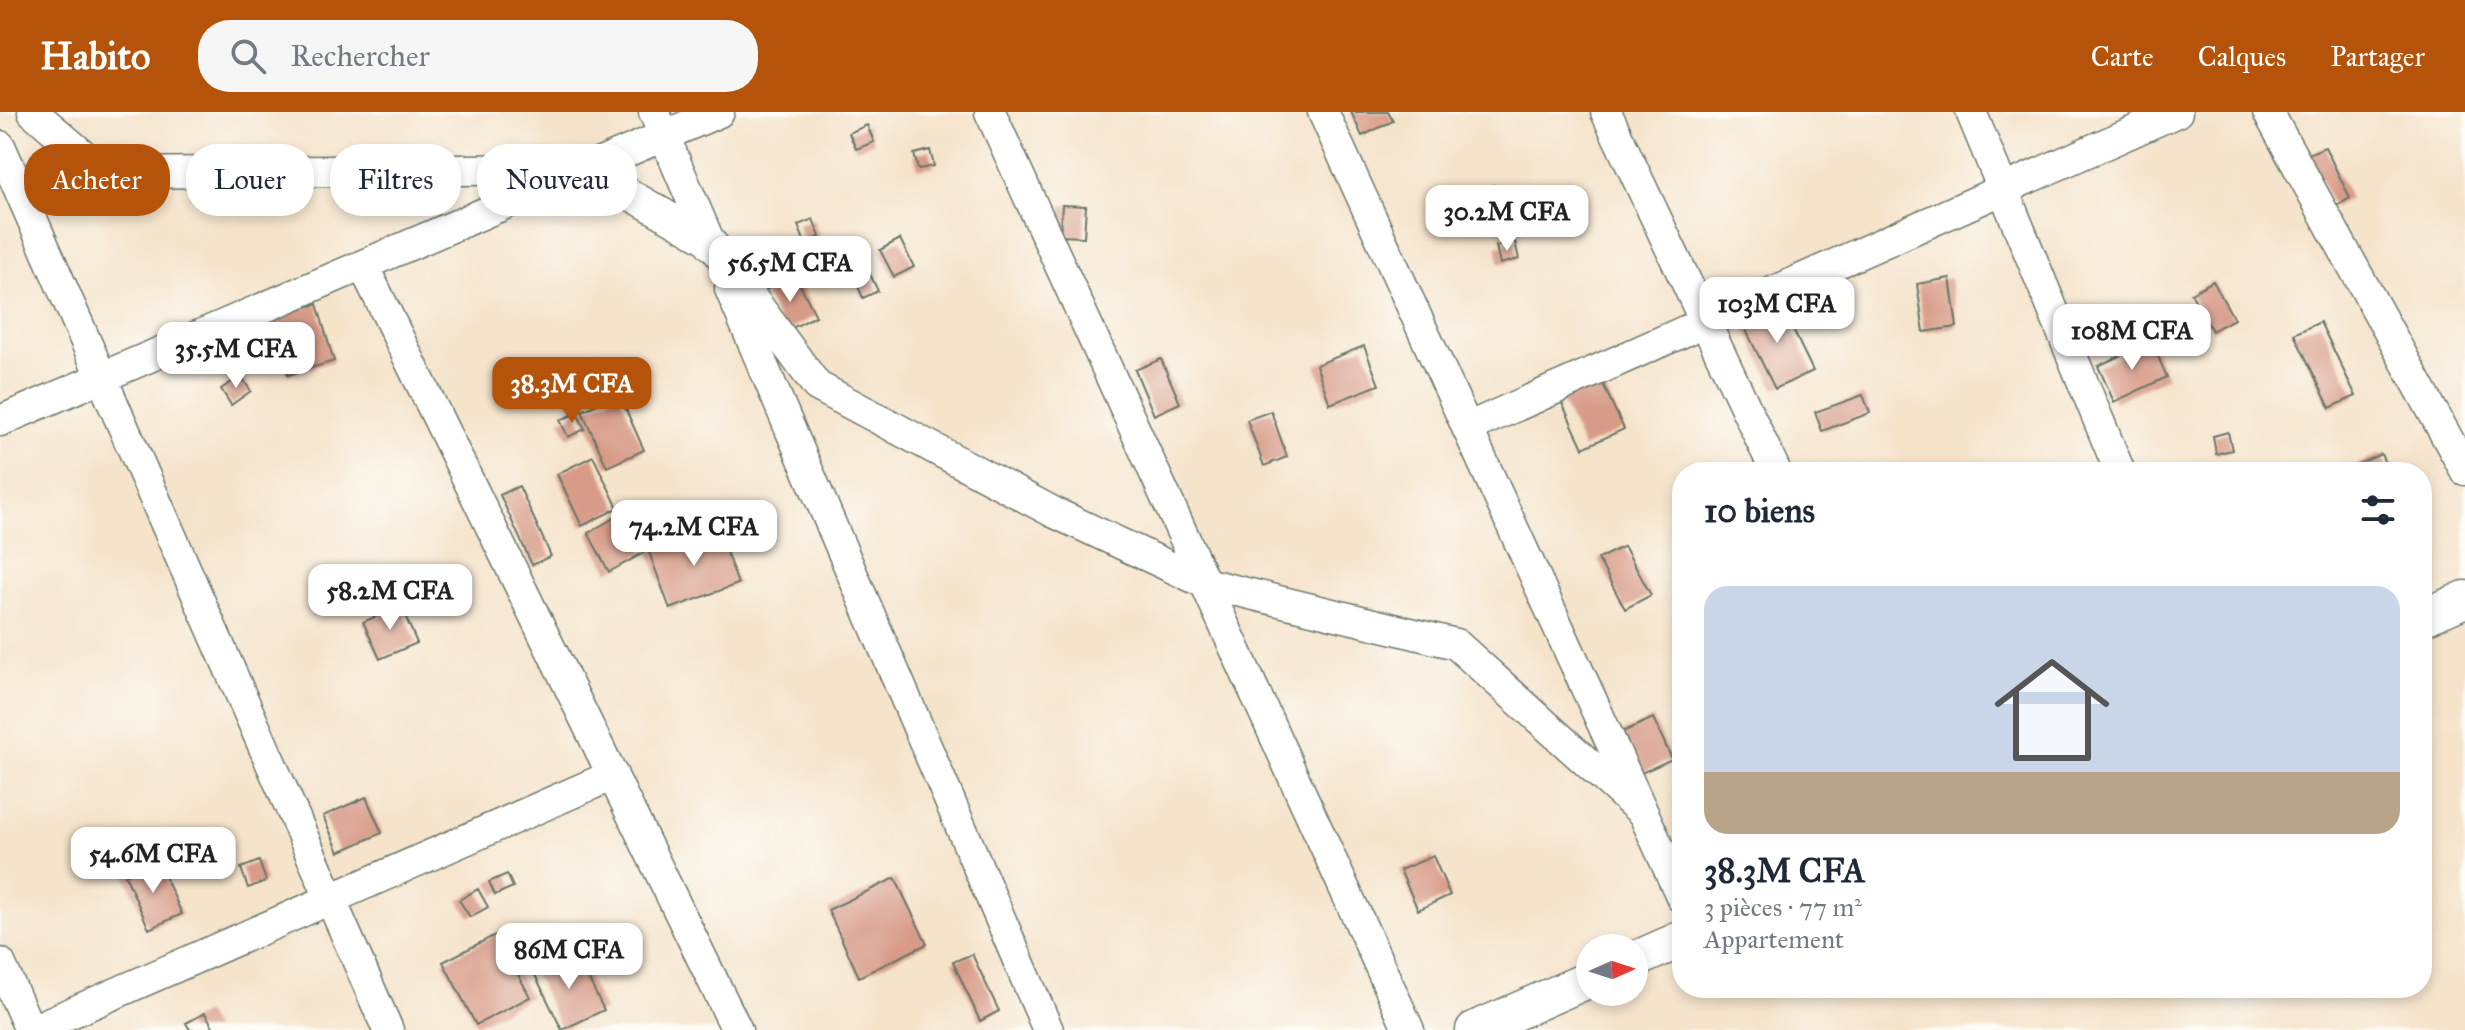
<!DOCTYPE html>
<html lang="fr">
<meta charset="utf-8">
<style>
body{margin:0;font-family:"IM FELL Great Primer",serif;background:#f6f6f7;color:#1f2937;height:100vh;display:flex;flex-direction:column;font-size:30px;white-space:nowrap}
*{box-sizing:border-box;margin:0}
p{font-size:26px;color:#747a83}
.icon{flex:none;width:44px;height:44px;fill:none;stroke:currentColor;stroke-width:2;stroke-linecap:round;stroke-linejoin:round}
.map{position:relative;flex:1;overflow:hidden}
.sheet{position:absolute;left:1672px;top:350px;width:760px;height:536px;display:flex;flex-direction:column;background:#fff;border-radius:32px;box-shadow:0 4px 12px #0003}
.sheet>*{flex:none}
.top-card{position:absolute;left:24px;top:32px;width:760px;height:72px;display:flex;gap:16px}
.needle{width:52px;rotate:87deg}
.controls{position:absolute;left:1576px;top:822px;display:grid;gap:16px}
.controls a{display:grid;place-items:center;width:72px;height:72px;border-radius:50%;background:#fff;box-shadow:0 4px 12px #0003;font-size:40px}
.price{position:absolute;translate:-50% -68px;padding:0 18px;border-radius:16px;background:#fff;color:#222;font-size:26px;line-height:52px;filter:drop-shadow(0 2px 4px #0008)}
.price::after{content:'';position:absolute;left:50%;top:48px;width:24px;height:18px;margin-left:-12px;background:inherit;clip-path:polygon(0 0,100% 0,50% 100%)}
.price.on{background:#b45309;color:#fff}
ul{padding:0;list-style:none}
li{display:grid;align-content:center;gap:16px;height:424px;padding:0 32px}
li span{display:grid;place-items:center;height:248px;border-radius:24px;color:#555}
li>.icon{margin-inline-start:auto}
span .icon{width:144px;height:144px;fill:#fffc;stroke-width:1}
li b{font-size:34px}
h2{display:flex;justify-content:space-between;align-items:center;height:96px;padding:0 32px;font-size:34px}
.chip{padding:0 28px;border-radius:32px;background:#fff;box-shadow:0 4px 12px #0003;font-size:28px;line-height:72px}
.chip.on{background:#b45309;color:#fff}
header{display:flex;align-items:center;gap:48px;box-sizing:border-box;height:112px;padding:0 40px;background:#b45309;color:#fff}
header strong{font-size:38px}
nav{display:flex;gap:44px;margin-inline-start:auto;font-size:28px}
.search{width:560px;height:72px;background:#f6f6f7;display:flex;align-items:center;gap:20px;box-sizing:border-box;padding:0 28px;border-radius:32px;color:#747a83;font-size:30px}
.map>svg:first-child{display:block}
</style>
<header>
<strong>Habito</strong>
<div class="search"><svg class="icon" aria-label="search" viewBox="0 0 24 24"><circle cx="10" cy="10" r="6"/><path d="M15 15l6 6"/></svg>Rechercher</div>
<nav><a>Carte</a><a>Calques</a><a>Partager</a></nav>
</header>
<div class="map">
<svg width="2465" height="918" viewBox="0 0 2465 918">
<rect width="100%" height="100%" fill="#fdfcf7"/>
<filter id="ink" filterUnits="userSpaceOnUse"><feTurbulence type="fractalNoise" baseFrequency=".0125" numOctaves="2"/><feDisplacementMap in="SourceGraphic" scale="16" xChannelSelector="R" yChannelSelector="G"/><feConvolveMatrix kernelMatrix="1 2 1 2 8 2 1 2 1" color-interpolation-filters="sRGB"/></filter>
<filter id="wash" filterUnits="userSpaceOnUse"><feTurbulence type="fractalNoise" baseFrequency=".006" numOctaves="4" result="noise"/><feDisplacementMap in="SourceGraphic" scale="32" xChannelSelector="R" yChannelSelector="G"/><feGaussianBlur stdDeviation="1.8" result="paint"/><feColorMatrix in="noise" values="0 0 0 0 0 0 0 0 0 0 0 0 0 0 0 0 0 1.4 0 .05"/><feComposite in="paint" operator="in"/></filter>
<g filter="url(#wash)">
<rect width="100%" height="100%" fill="#f5e3ca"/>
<g id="blocks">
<path fill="#d89b88" d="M 1351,0 L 1388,0 L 1393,9 L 1362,24 Z
M 867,13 L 874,30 L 856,37 L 849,21 Z
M 2325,35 L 2350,86 L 2334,95 L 2308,42 Z
M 930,38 L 934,54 L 918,57 L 914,42 Z
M 1493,73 L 1509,109 L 1492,117 L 1475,80 Z
M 1062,93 L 1086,94 L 1084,125 L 1060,124 Z
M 813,107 L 820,125 L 805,131 L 798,113 Z
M 900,127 L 914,155 L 894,165 L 880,138 Z
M 1515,130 L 1519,147 L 1500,152 L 1496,134 Z
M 856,132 L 878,179 L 863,186 L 842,138 Z
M 795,163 L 816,204 L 784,220 L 763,179 Z
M 1950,166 L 1957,215 L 1924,220 L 1917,172 Z
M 2213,169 L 2234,207 L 2212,219 L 2191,181 Z
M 1779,189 L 1813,259 L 1775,277 L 1741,208 Z
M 317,192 L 334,249 L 288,263 L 271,205 Z
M 2320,210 L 2356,284 L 2330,296 L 2294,222 Z
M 2151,229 L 2167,265 L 2114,290 L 2098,254 Z
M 1364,234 L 1379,273 L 1330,292 L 1316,253 Z
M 1161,247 L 1180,291 L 1154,303 L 1135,258 Z
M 241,264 L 251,279 L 231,293 L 221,277 Z
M 1602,270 L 1624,317 L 1583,336 L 1561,289 Z
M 619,282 L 644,338 L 607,355 L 582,299 Z
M 1863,283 L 1870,301 L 1822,319 L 1815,300 Z
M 1271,299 L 1287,345 L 1264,354 L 1247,308 Z
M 577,301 L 585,317 L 568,325 L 560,308 Z
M 2228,320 L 2232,338 L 2216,342 L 2213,324 Z
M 2381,342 L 2389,360 L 2339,360 Z
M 593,344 L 618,396 L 582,414 L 557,362 Z
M 519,374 L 551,444 L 532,453 L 500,383 Z
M 621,402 L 643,441 L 609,460 L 588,421 Z
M 717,415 L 738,472 L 670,497 L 649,440 Z
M 1624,434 L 1651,483 L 1625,497 L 1598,447 Z
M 401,494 L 417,531 L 380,547 L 363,510 Z
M 1653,606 L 1672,647 L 1635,664 L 1616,623 Z
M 366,685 L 382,721 L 339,740 L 323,704 Z
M 1433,744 L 1450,783 L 1418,798 L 1400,758 Z
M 158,749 L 182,802 L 149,817 L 125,763 Z
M 259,749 L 266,769 L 248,776 L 241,756 Z
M 507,762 L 513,775 L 495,783 L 489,770 Z
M 895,766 L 927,832 L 859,865 L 828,798 Z
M 478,777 L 488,795 L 470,805 L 459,788 Z
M 497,822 L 530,885 L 476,913 L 443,850 Z
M 575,840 L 604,898 L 562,918 L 534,861 Z
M 972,842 L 999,899 L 980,909 L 953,850 Z
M 205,901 L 215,918 L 190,918 L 186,911 Z"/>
</g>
</g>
<g filter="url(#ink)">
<use href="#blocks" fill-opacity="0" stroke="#6a7768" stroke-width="2"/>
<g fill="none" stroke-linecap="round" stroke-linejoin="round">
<g stroke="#6a7768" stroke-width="33">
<path id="minor" d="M 33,0 L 104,61 L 586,57 L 710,129 L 817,274 L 1053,400 L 1205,471 L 1456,532 L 1642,700
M 654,0 L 711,133
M 990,0 L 1409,918
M 1323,0 L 1682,786
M 1606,0 L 1776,360
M 1971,0 L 2120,360
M 2268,0 L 2465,358
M 0,34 L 388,918
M 363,153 L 737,918
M 730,177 L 1048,918
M 0,309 L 719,0
M 1467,316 L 2177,0
M 0,851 L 30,918
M 32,918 L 613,663"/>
</g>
<g stroke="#6a7768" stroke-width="39">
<path id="tertiary" d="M 2422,506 L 2465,487
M 1634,848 L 1682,827
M 1474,918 L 1590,867"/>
</g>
<use href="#minor" stroke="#fff" stroke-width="30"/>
<use href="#tertiary" stroke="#fff" stroke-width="36"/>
</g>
</g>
</svg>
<div class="controls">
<a><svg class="needle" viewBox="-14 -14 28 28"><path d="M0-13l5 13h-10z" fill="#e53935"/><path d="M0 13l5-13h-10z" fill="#747a83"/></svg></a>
</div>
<b class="price" style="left:1507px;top:141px">30.2M CFA</b>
<b class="price" style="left:790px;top:192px">56.5M CFA</b>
<b class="price" style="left:1777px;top:233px">103M CFA</b>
<b class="price" style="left:2132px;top:260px">108M CFA</b>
<b class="price" style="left:236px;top:278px">35.5M CFA</b>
<b class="price on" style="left:572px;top:313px">38.3M CFA</b>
<b class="price" style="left:694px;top:456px">74.2M CFA</b>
<b class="price" style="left:390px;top:520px">58.2M CFA</b>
<b class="price" style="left:153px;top:783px">54.6M CFA</b>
<b class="price" style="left:569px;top:879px">86M CFA</b>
<div class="top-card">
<a class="chip on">Acheter</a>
<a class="chip">Louer</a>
<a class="chip">Filtres</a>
<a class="chip">Nouveau</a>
</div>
<section class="sheet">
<h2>10 biens<svg class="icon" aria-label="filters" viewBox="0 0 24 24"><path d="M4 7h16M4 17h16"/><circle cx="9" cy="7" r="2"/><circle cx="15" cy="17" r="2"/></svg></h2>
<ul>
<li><span style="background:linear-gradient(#c9d6e8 75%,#b9a48a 0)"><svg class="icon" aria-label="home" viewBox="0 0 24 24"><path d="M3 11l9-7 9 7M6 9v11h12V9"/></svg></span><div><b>38.3M CFA</b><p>3 pièces · 77 m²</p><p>Appartement</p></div></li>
</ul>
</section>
</div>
